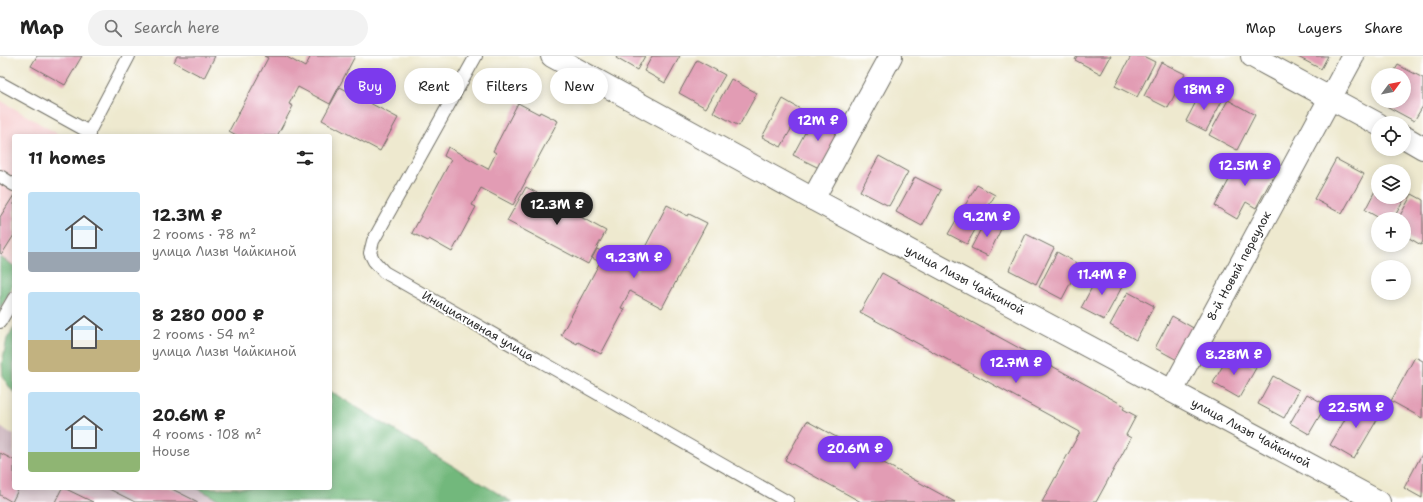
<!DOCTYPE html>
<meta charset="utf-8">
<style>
body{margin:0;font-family:"Shantell Sans",sans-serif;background:#f2f2f2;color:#222;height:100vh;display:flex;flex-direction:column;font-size:15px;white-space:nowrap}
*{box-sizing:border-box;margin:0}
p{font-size:13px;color:#767676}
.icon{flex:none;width:22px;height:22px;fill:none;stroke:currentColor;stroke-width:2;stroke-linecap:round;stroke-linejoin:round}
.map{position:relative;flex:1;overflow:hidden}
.details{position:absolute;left:12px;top:78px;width:320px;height:356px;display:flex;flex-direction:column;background:#fff;border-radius:4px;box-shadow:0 2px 10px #0003}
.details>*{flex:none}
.hud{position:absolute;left:344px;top:12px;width:380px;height:36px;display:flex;gap:8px}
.needle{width:26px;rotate:58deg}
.tools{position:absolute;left:1371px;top:12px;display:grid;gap:8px}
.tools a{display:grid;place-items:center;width:40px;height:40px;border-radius:50%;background:#fff;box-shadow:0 2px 10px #0003;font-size:20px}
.price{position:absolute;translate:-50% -34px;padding:0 9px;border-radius:14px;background:#7c3aed;color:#fff;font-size:13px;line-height:26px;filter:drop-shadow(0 1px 2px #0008)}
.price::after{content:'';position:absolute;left:50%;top:24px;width:12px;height:9px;margin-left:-6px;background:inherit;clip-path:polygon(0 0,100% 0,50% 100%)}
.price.current{background:#222;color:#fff}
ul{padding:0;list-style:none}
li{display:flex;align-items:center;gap:12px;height:100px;padding:0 16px}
li span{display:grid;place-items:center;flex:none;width:112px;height:80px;border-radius:4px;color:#555}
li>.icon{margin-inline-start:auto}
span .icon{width:48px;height:48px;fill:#fffc;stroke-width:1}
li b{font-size:17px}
h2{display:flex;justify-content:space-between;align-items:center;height:48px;padding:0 16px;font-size:17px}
.tag{padding:0 14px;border-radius:18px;background:#fff;box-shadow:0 2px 10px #0003;font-size:14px;line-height:36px}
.tag.current{background:#7c3aed;color:#fff}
header{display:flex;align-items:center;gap:24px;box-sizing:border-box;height:56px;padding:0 20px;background:#fff;border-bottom:1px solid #e0e0e0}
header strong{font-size:19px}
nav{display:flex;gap:22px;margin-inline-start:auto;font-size:14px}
.search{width:280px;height:36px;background:#f2f2f2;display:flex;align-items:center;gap:10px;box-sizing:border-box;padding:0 14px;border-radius:22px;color:#767676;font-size:15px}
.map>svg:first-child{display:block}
</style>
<header>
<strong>Map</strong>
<div class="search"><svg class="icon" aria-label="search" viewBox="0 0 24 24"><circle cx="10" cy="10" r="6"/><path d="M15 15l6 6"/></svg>Search here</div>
<nav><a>Map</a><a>Layers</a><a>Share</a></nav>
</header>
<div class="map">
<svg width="1423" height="446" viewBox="0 0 1423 446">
<rect width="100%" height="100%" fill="#fff"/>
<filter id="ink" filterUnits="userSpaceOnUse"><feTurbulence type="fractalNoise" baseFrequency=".025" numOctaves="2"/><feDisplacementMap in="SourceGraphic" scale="8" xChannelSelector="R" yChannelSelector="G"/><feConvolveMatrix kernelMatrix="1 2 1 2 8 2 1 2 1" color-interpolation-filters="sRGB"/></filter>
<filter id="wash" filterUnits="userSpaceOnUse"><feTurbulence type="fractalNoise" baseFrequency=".012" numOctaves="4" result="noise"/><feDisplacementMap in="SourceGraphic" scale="16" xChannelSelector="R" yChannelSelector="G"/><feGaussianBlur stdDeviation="0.9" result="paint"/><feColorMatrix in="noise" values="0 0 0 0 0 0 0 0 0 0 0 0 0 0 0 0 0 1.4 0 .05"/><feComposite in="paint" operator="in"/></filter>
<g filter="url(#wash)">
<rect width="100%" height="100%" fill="#eee9cf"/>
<path fill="#f7cfd0" d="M 0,44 L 61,80 L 14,80 L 14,210 L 0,201 Z"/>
<path fill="#d2bdc5" d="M 0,371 L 14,379 L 14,432 L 197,432 L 223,446 L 0,446 Z"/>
<path fill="#72b87c" stroke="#4e7254" d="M 0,201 L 14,210 C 14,231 11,235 0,252 Z
M 14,272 L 14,337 L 3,322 L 2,307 L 7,283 Z
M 330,335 L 512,446 L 224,446 L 197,432 L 330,432 Z"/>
<g id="blocks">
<path fill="#e29cb4" d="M 37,0 L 82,0 L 65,29 L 31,10 Z
M 177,0 L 215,0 L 204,22 L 174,6 Z
M 264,0 L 285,0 L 305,11 L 311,0 L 355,0 L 330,48 L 298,31 L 289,48 L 293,50 L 277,80 L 238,80 L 229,75 L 268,2 Z
M 617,0 L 645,0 L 637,14 L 616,2 Z
M 652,0 L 680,0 L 665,27 L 644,15 Z
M 1077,0 L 1111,0 L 1101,18 L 1075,4 Z
M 1131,0 L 1143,0 L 1155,6 L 1137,41 L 1115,30 Z
M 1296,0 L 1328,0 L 1321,13 Z
M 697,4 L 725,19 L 706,52 L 679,37 Z
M 1161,6 L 1185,18 L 1168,52 L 1144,40 Z
M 1398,9 L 1423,22 L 1423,50 L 1414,65 L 1377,45 L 1404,45 L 1404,19 L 1392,19 Z
M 731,23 L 757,37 L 739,70 L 713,56 Z
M 340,31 L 398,62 L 380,95 L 322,64 Z
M 1202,34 L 1222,45 L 1206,75 L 1186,65 Z
M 783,43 L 802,54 L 781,91 L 762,81 Z
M 1228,44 L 1255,59 L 1237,94 L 1209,79 Z
M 518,47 L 539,58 L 540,56 L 558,65 L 513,149 L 481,132 L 472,149 L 476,151 L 452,196 L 429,183 L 428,185 L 412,177 L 451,104 L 444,100 L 448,91 L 488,113 L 496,97 L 493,95 Z
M 815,58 L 842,72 L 821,113 L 793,99 Z
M 879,100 L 908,116 L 889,150 L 860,135 Z
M 1242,100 L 1275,117 L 1256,152 L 1246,146 L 1237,163 L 1215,150 Z
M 1336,103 L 1364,118 L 1342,158 L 1314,143 Z
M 915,121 L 941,134 L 922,170 L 896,156 Z
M 977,129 L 995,139 L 967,188 L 948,178 Z
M 1378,129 L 1378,141 L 1404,141 L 1404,135 L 1408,137 L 1393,163 L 1381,163 L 1365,154 Z
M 526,131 L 606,175 L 588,208 L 507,165 Z
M 1412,138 L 1423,144 L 1423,185 L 1421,189 L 1404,179 L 1404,163 L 1398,163 Z
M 14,139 L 14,179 L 2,198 L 0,197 L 0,161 Z
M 667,149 L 688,160 L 689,158 L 707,167 L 662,252 L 630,235 L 621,252 L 625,253 L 601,298 L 578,286 L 577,288 L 561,279 L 600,206 L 592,202 L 597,193 L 637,215 L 645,199 L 642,197 Z
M 986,163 L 1002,171 L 988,200 L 971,192 Z
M 1026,178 L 1054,192 L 1036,228 L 1009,214 Z
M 1057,196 L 1080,209 L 1062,243 L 1039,231 Z
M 1100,216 L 1123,229 L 1104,264 L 1081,252 Z
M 882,217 L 1125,350 L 1123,353 L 1136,360 L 1126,379 L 1131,382 L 1096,446 L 1042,446 L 1080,376 L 860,256 Z
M 1128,236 L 1154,250 L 1136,284 L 1110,269 Z
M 1172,260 L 1197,274 L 1179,305 L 1155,292 Z
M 1230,297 L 1256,312 L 1239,342 L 1213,327 Z
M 1415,301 L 1423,305 L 1422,362 L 1391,345 Z
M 1273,320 L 1299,334 L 1284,362 L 1258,348 Z
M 1307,338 L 1326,349 L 1309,378 L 1290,367 Z
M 1357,343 L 1381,357 L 1354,403 L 1330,389 Z
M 807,365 L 955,446 L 861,446 L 785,404 Z
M 0,397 L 14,404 L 14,432 L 19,432 L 12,446 L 0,439 Z
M 1422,398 L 1423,399 L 1422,442 L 1404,432 Z
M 62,432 L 64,432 L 93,446 L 55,446 Z
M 107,432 L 170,432 L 198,446 L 135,446 Z"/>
</g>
</g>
<g filter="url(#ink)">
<use href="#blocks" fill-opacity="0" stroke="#6f6e64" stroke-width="1"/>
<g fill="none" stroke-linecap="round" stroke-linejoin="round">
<g stroke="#6f6e64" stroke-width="14">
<path id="service" d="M 476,0 L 373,185 L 370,197 L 374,205 L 384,216 L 788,446
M 0,27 L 89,76
M 89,80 L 89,76 L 129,0
M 0,120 L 14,129
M 0,266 L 14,242"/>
</g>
<g stroke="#6f6e64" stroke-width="24">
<path id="minor" d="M 1252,0 L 1378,68
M 1404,81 L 1423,92
M 813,143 L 891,0
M 1172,335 L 1353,0"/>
</g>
<g stroke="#6f6e64" stroke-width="24">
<path id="secondary" d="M 552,0 L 813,143 L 1379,446"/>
</g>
<use href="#service" stroke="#fff" stroke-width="12"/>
<use href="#minor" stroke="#fff" stroke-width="22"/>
<use href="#secondary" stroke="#fff" stroke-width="22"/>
</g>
</g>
<g text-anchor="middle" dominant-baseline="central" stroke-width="4" stroke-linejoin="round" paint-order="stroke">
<g font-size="12" fill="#2b2b2b" stroke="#fff">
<text transform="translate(1239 210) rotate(-62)">8-й Новый переулок</text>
<text transform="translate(965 224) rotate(28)">улица Лизы Чайкиной</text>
<text transform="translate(478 270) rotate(30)">Инициативная улица</text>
<text transform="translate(1251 377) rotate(28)">улица Лизы Чайкиной</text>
</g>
</g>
</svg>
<div class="tools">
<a><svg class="needle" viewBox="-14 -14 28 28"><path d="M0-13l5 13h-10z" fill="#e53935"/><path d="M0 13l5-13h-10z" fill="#767676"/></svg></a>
<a><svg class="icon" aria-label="locate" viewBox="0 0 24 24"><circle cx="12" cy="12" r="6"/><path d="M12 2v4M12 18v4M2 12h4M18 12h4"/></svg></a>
<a><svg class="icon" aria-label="layers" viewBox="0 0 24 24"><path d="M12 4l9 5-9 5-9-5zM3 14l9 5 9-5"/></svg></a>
<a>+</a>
<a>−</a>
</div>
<b class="price" style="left:1204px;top:55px">18M ₽</b>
<b class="price" style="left:818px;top:86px">12M ₽</b>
<b class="price" style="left:1245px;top:131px">12.5M ₽</b>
<b class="price current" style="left:557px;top:170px">12.3M ₽</b>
<b class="price" style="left:987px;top:182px">9.2M ₽</b>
<b class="price" style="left:634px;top:223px">9.23M ₽</b>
<b class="price" style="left:1102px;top:240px">11.4M ₽</b>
<b class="price" style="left:1234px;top:320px">8.28M ₽</b>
<b class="price" style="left:1016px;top:328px">12.7M ₽</b>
<b class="price" style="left:1356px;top:373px">22.5M ₽</b>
<b class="price" style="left:855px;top:414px">20.6M ₽</b>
<div class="hud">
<a class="tag current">Buy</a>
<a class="tag">Rent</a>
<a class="tag">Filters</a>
<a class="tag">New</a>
</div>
<section class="details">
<h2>11 homes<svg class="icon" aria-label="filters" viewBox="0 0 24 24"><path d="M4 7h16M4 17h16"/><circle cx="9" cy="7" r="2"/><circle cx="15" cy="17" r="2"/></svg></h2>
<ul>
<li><span style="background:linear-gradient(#bfe0f5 75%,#9aa5b1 0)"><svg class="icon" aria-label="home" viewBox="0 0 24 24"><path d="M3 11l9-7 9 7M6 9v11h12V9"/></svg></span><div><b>12.3M ₽</b><p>2 rooms · 78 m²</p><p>улица Лизы Чайкиной</p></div></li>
<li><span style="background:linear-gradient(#bfe0f5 60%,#c2b280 0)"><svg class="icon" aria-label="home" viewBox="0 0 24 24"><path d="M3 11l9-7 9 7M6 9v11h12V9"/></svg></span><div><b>8 280 000 ₽</b><p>2 rooms · 54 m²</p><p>улица Лизы Чайкиной</p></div></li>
<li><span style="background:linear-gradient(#bfe0f5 75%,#8fb573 0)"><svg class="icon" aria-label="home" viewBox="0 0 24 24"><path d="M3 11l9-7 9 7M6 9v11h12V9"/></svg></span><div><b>20.6M ₽</b><p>4 rooms · 108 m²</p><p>House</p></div></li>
</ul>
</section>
</div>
